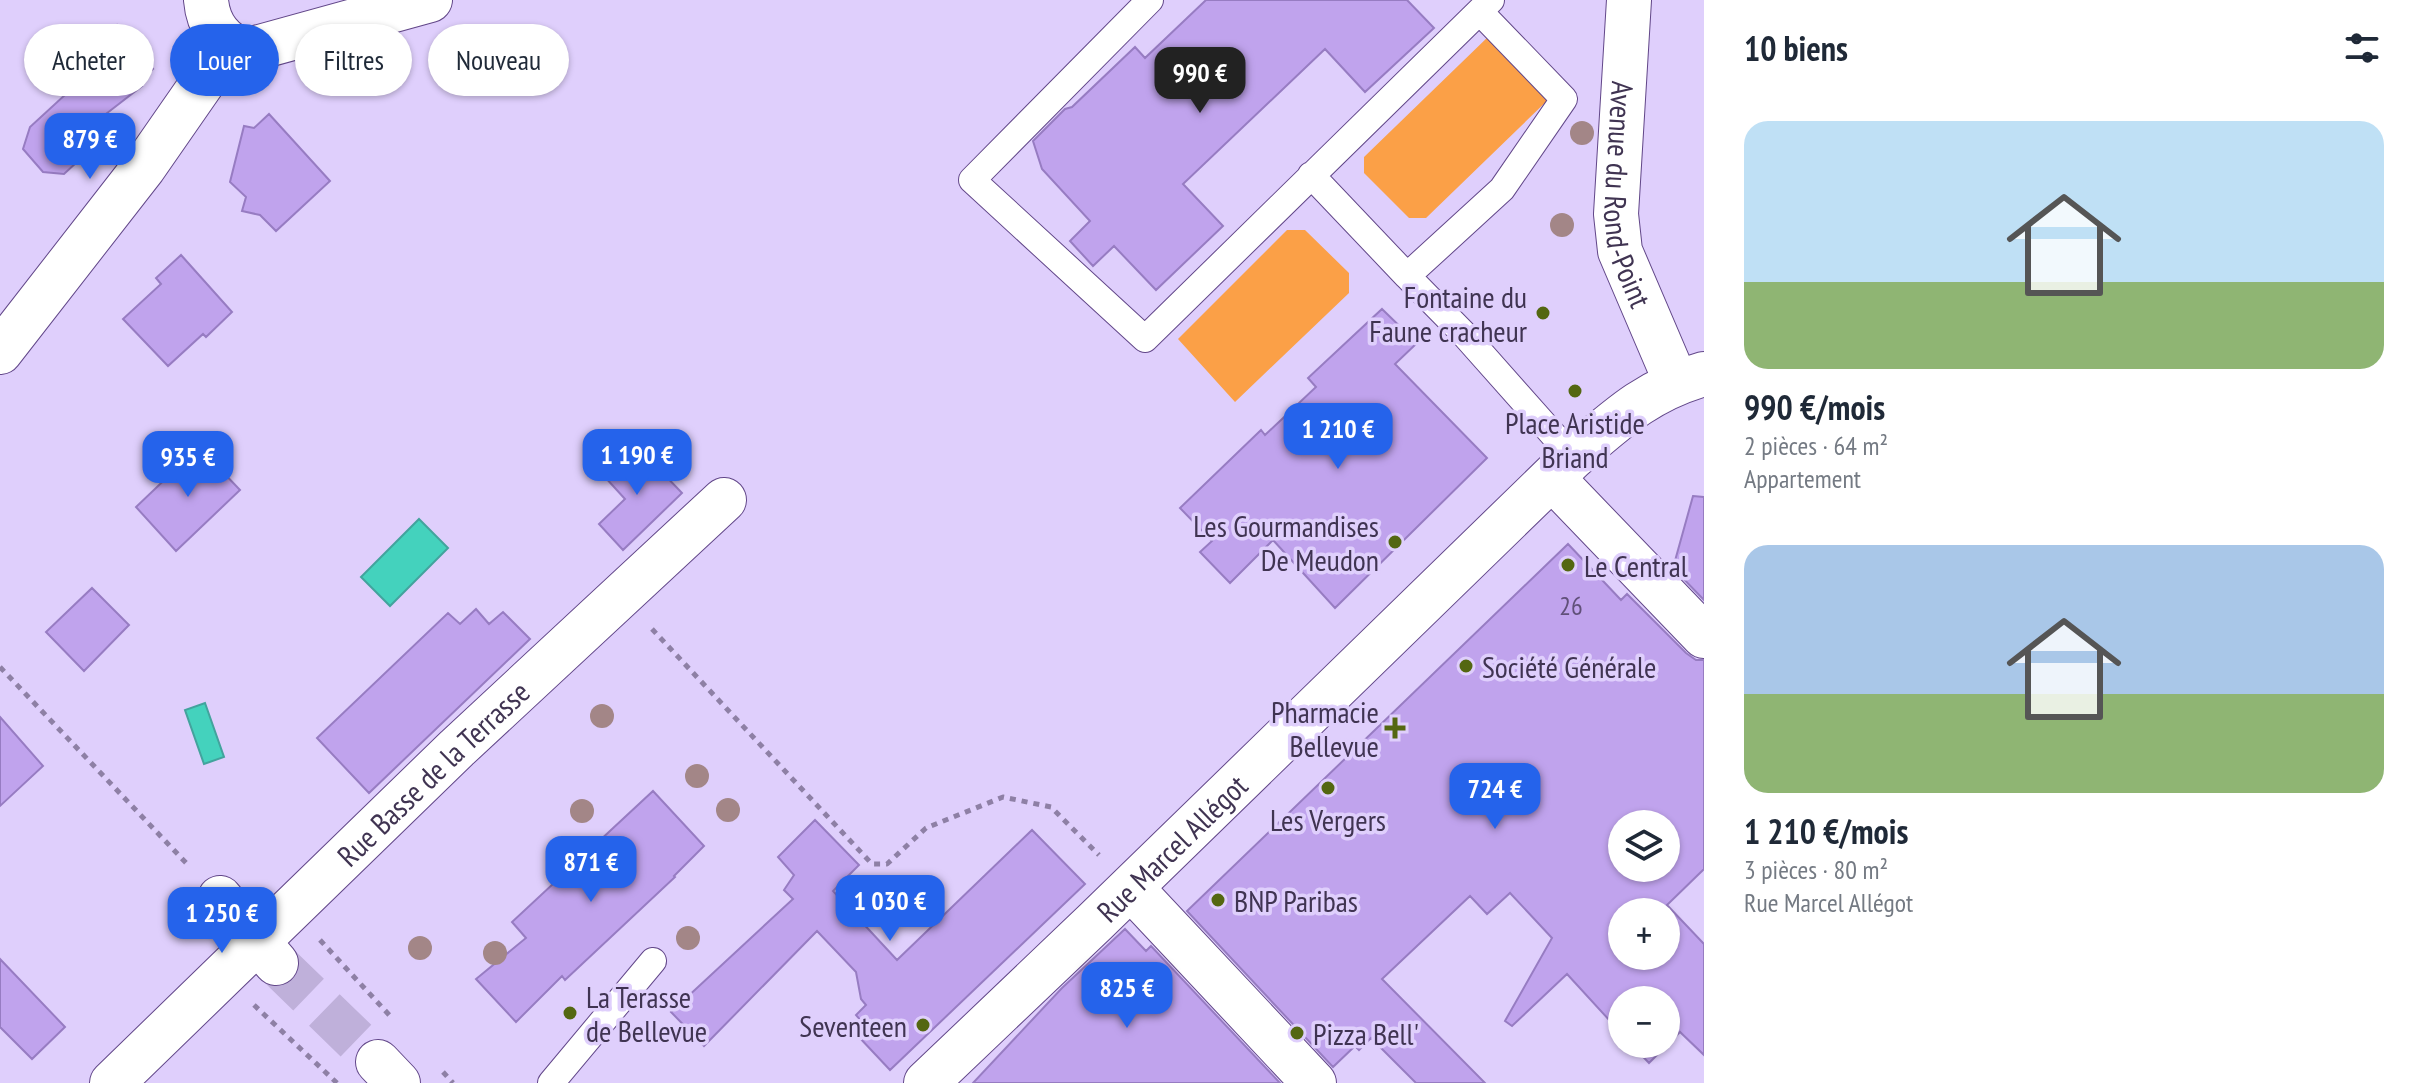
<!DOCTYPE html>
<html lang="fr">
<meta charset="utf-8">
<style>
body{margin:0;font-family:"PT Sans Narrow",sans-serif;background:#f2f2f3;color:#1f2937;height:100vh;display:flex;flex-direction:column;font-size:30px;white-space:nowrap}
*{box-sizing:border-box;margin:0}
p{font-size:26px;color:#747a83}
.icon{flex:none;width:44px;height:44px;fill:none;stroke:currentColor;stroke-width:2;stroke-linecap:round;stroke-linejoin:round}
.map{position:relative;flex:1;overflow:hidden}
.drawer{display:flex;flex-direction:column;background:#fff;width:720px}
.drawer>*{flex:none}
.hud{position:absolute;left:24px;top:24px;width:760px;height:72px;display:flex;gap:16px}
.fabs{position:absolute;left:1608px;top:810px;display:grid;gap:16px}
.fabs a{display:grid;place-items:center;width:72px;height:72px;border-radius:50%;background:#fff;box-shadow:0 2px 6px #0004;font-size:40px}
.price{position:absolute;translate:-50% -68px;padding:0 18px;border-radius:16px;background:#2563eb;color:#fff;font-size:26px;line-height:52px;filter:drop-shadow(0 2px 4px #0008)}
.price::after{content:'';position:absolute;left:50%;top:48px;width:24px;height:18px;margin-left:-12px;background:inherit;clip-path:polygon(0 0,100% 0,50% 100%)}
.price.active{background:#222;color:#fff}
ul{padding:0;list-style:none}
li{display:grid;align-content:center;gap:16px;height:424px;padding:0 40px}
li span{display:grid;place-items:center;height:248px;border-radius:24px;color:#555}
li>.icon{margin-inline-start:auto}
span .icon{width:144px;height:144px;fill:#fffc;stroke-width:1}
li b{font-size:34px}
h2{display:flex;justify-content:space-between;align-items:center;height:96px;padding:0 40px;font-size:34px}
.tag{padding:0 28px;border-radius:36px;background:#fff;box-shadow:0 2px 6px #0004;font-size:28px;line-height:72px}
.tag.active{background:#2563eb;color:#fff}
main{display:flex;flex:1;min-height:0}
.map>svg:first-child{display:block}
</style>
<main>
<div class="map">
<svg width="1704" height="1083" viewBox="0 0 1704 1083">
<rect width="100%" height="100%" fill="#dfcffc"/>
<path fill="#fba047" d="M 1491,34 L 1552,96 L 1426,218 L 1409,218 L 1364,173 L 1364,157 Z
M 1287,230 L 1305,230 L 1349,273 L 1349,293 L 1235,402 L 1178,339 Z"/>
<path fill="#44d2bd" stroke="#43a39d" stroke-width="2" d="M 419,519 L 448,548 L 390,606 L 361,577 Z
M 205,703 L 224,757 L 204,764 L 185,710 Z"/>
<path fill="#c0a3ed" stroke="#977cc2" stroke-width="2" fill-rule="evenodd" d="M 1206,0 L 1407,0 L 1434,28 L 1365,92 L 1325,49 L 1183,184 L 1223,226 L 1156,290 L 1114,246 L 1093,266 L 1070,241 L 1090,221 L 1042,169 L 1033,141 L 1065,109 L 1072,107 L 1135,47 L 1145,58 Z
M 117,25 L 153,69 L 139,82 L 142,86 L 89,127 L 101,140 L 64,174 L 43,172 L 23,149 L 30,127 L 90,72 L 77,57 Z
M 269,114 L 330,181 L 276,231 L 260,215 L 242,211 L 246,197 L 230,182 L 244,126 L 254,128 Z
M 181,255 L 232,312 L 206,337 L 203,334 L 168,366 L 123,319 L 161,284 L 156,278 Z
M 1382,309 L 1417,343 L 1395,364 L 1487,458 L 1335,608 L 1273,540 L 1230,583 L 1200,552 L 1212,541 L 1180,508 L 1261,430 L 1265,435 L 1316,387 L 1308,378 Z
M 636,445 L 682,493 L 623,550 L 599,524 L 625,499 L 604,476 Z
M 199,447 L 240,490 L 176,551 L 136,507 Z
M 1693,496 L 1704,497 L 1704,600 L 1673,568 Z
M 1568,544 L 1621,600 L 1627,594 L 1686,653 L 1696,660 L 1704,660 L 1704,869 L 1667,905 L 1704,944 L 1704,1055 L 1680,1032 L 1649,1063 L 1631,1044 L 1666,1044 L 1666,1000 L 1622,1000 L 1622,1034 L 1567,974 L 1512,1026 L 1505,1021 L 1552,938 L 1510,893 L 1487,914 L 1470,896 L 1382,979 L 1485,1083 L 1416,1083 L 1371,1038 L 1359,1050 L 1355,1046 L 1333,1067 L 1187,911 ZM 1622,824 L 1666,824 L 1666,868 L 1622,868 ZM 1622,912 L 1666,912 L 1666,956 L 1622,956 Z
M 92,588 L 129,625 L 84,671 L 46,632 Z
M 476,609 L 489,624 L 503,612 L 530,639 L 369,793 L 317,738 L 448,613 L 460,624 Z
M 0,717 L 43,766 L 0,806 Z
M 653,791 L 704,846 L 674,876 L 675,877 L 565,980 L 562,976 L 516,1022 L 476,979 L 526,938 L 512,922 Z
M 815,820 L 859,865 L 833,891 L 897,960 L 1032,830 L 1085,884 L 890,1070 L 858,1036 L 867,1028 L 856,1015 L 866,1005 L 861,999 L 856,972 L 817,931 L 704,1046 L 671,1012 L 793,899 L 784,890 L 794,875 L 778,857 Z
M 1125,929 L 1146,951 L 1151,946 L 1280,1083 L 973,1083 L 1062,988 Z
M 0,959 L 65,1027 L 32,1059 L 0,1027 Z"/>
<g fill="none" stroke-linecap="round" stroke-linejoin="round">
<path stroke="#bfb0da" stroke-width="44" stroke-dasharray="44 22" stroke-linecap="butt" d="M 277,964 L 378,1062"/>
<g stroke="#624789" stroke-width="28">
<path id="lane" d="M 1150,0 L 972,180 L 1145,339 L 1491,0
M 1480,12 L 1564,99 L 1502,189 L 1407,276 L 1463,333 L 1573,457
M 1311,175 L 1407,276
M 551,1083 L 653,961"/>
</g>
<g stroke="#624789" stroke-width="46">
<g id="street">
<path d="M 206,0 C 208,25 221,43 245,51 L 430,0"/>
<path id="s1" d="M 1629,0 L 1616,214 L 1620,251 L 1676,382"/>
<path d="M 0,352 L 144,167 L 228,46"/>
<path d="M 1553,479 L 1704,636"/>
<path d="M 1131,888 L 1314,1083"/>
<path d="M 220,898 L 276,963"/>
<path d="M 378,1062 L 398,1083"/>
<path id="s2" d="M 112,1083 L 457,748 L 724,500"/>
</g>
</g>
<g stroke="#624789" stroke-width="46">
<g id="secondary">
<path id="s3" d="M 926,1083 L 1096,921 L 1573,457 C 1617,419 1647,390 1704,374"/>
</g>
</g>
<path stroke="#8e80a5" stroke-width="5" stroke-dasharray="6 6" stroke-linecap="butt" d="M 652,629 L 872,864 L 887,864 L 926,828 L 1003,797 L 1051,807 L 1099,855
M 0,667 L 189,866
M 320,940 L 392,1018
M 254,1005 L 337,1083
M 443,1072 L 453,1083"/>
<use href="#lane" stroke="#fff" stroke-width="26"/>
<use href="#street" stroke="#fff" stroke-width="44"/>
<use href="#secondary" stroke="#fff" stroke-width="44"/>
</g>
<g fill="#a38687">
<circle cx="1582" cy="133" r="12"/>
<circle cx="1562" cy="225" r="12"/>
<circle cx="602" cy="716" r="12"/>
<circle cx="697" cy="776" r="12"/>
<circle cx="728" cy="810" r="12"/>
<circle cx="582" cy="811" r="12"/>
<circle cx="688" cy="938" r="12"/>
<circle cx="420" cy="948" r="12"/>
<circle cx="495" cy="953" r="12"/>
</g>
<g fill="#546711" stroke="#dfcffc" stroke-width="3">
<circle cx="1543" cy="313" r="8"/>
<circle cx="1575" cy="391" r="8"/>
<circle cx="1395" cy="542" r="8"/>
<circle cx="1568" cy="565" r="8"/>
<circle cx="1466" cy="666" r="8"/>
<path d="M1391 716h8v8h8v8h-8v8h-8v-8h-8v-8h8z"/>
<circle cx="1328" cy="788" r="8"/>
<circle cx="1218" cy="900" r="8"/>
<circle cx="570" cy="1013" r="8"/>
<circle cx="923" cy="1025" r="8"/>
<circle cx="1297" cy="1033" r="8"/>
</g>
<g text-anchor="middle" dominant-baseline="central" stroke-width="7" stroke-linejoin="round" paint-order="stroke">
<g font-size="26" fill="#605079">
<text x="1571" y="605">26</text>
</g>
<g font-size="30" fill="#403452" stroke="#dfcffc">
<text stroke="none"><textPath href="#s1" startOffset="196">Avenue du Rond-Point</textPath></text>
<text stroke="none"><textPath href="#s2" startOffset="446">Rue Basse de la Terrasse</textPath></text>
<text stroke="none"><textPath href="#s3" startOffset="340">Rue Marcel Allégot</textPath></text>
</g>
<g font-size="30" fill="#403452" stroke="#dfcffc" text-anchor="start">
<text x="1527" y="296" text-anchor="end">Fontaine du<tspan x="1527" dy="34">Faune cracheur</tspan></text>
<text x="1575" y="422" text-anchor="middle">Place Aristide<tspan x="1575" dy="34">Briand</tspan></text>
<text x="1379" y="525" text-anchor="end">Les Gourmandises<tspan x="1379" dy="34">De Meudon</tspan></text>
<text x="1584" y="565">Le Central</text>
<text x="1482" y="666">Société Générale</text>
<text x="1379" y="711" text-anchor="end">Pharmacie<tspan x="1379" dy="34">Bellevue</tspan></text>
<text x="1328" y="819" text-anchor="middle">Les Vergers</text>
<text x="1234" y="900">BNP Paribas</text>
<text x="586" y="996">La Terasse<tspan x="586" dy="34">de Bellevue</tspan></text>
<text x="907" y="1025" text-anchor="end">Seventeen</text>
<text x="1313" y="1033">Pizza Bell'</text>
</g>
</g>
</svg>
<div class="fabs">
<a><svg class="icon" aria-label="layers" viewBox="0 0 24 24"><path d="M12 4l9 5-9 5-9-5zM3 14l9 5 9-5"/></svg></a>
<a>+</a>
<a>−</a>
</div>
<b class="price active" style="left:1200px;top:115px">990 €</b>
<b class="price" style="left:90px;top:181px">879 €</b>
<b class="price" style="left:1338px;top:471px">1 210 €</b>
<b class="price" style="left:637px;top:497px">1 190 €</b>
<b class="price" style="left:188px;top:499px">935 €</b>
<b class="price" style="left:1495px;top:831px">724 €</b>
<b class="price" style="left:591px;top:904px">871 €</b>
<b class="price" style="left:890px;top:943px">1 030 €</b>
<b class="price" style="left:222px;top:955px">1 250 €</b>
<b class="price" style="left:1127px;top:1030px">825 €</b>
<div class="hud">
<a class="tag">Acheter</a>
<a class="tag active">Louer</a>
<a class="tag">Filtres</a>
<a class="tag">Nouveau</a>
</div>
</div>
<section class="drawer">
<h2>10 biens<svg class="icon" aria-label="filters" viewBox="0 0 24 24"><path d="M4 7h16M4 17h16"/><circle cx="9" cy="7" r="2"/><circle cx="15" cy="17" r="2"/></svg></h2>
<ul>
<li><span style="background:linear-gradient(#bfe0f5 65%,#8fb573 0)"><svg class="icon" aria-label="home" viewBox="0 0 24 24"><path d="M3 11l9-7 9 7M6 9v11h12V9"/></svg></span><div><b>990 €/mois</b><p>2 pièces · 64 m²</p><p>Appartement</p></div></li>
<li><span style="background:linear-gradient(#a9c7e8 60%,#8fb573 0)"><svg class="icon" aria-label="home" viewBox="0 0 24 24"><path d="M3 11l9-7 9 7M6 9v11h12V9"/></svg></span><div><b>1 210 €/mois</b><p>3 pièces · 80 m²</p><p>Rue Marcel Allégot</p></div></li>
</ul>
</section>
</main>
